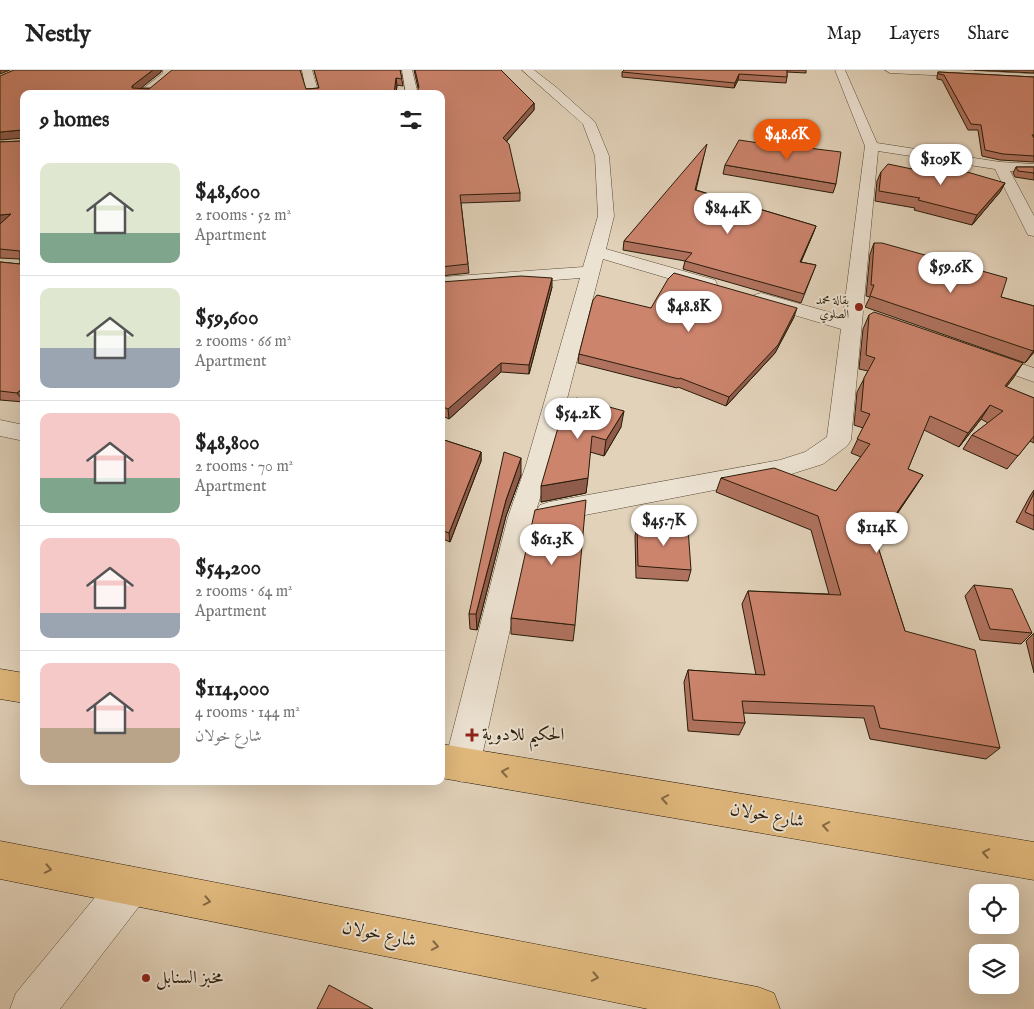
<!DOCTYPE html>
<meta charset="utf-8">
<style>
body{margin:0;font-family:"IM FELL English",Amiri,serif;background:#f2f2f2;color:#222;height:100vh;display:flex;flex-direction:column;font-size:19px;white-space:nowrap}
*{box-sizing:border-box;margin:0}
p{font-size:16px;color:#767676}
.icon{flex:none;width:28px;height:28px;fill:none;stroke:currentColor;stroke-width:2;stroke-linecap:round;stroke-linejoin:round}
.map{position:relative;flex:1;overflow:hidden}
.side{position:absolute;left:20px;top:20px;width:425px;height:695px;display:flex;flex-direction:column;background:#fff;border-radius:10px;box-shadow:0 5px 20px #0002}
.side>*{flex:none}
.fabs{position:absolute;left:969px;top:814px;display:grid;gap:10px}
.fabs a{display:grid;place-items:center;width:50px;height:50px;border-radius:10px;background:#fff;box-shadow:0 5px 20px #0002;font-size:25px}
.price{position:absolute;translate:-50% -42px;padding:0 11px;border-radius:18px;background:#fff;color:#222;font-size:16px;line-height:32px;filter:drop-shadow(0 1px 2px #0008)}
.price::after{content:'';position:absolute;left:50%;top:30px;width:15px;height:11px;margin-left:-8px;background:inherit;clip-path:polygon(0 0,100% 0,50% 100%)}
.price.current{background:#ea580c;color:#fff}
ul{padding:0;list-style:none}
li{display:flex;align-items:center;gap:15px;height:125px;padding:0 20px}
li+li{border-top:1px solid #e0e0e0}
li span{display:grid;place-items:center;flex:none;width:140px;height:100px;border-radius:10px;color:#555}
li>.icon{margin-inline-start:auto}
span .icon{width:60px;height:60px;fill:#fffc;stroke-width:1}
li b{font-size:21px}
h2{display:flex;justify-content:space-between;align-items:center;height:60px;padding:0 20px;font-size:21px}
header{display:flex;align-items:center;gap:30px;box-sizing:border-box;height:70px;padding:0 25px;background:#fff;border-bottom:1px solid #e0e0e0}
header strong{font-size:24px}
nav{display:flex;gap:28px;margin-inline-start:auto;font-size:18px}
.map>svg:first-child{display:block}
</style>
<header>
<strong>Nestly</strong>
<nav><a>Map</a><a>Layers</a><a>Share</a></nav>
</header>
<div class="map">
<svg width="1034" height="939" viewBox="0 0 1034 939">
<rect width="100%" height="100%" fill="#e2d2ba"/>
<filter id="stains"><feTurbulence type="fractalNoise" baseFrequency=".004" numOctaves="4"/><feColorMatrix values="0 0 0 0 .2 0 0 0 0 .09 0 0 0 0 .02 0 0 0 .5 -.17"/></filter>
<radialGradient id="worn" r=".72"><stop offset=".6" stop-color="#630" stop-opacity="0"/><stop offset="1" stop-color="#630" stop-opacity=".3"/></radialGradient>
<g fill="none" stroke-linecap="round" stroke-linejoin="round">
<g stroke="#574a35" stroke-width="1">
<path id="minor" d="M 163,0 L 173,0 L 175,4 L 150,24 L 136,24 L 163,3 Z
M 302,0 L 312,0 L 319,24 L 307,24 Z
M 402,0 L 412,0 L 418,24 L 406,24 Z
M 522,0 L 534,0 L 556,17 L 595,52 L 609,86 L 614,146 L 606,179 L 715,210 L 717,214 L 715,218 L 708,220 L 603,189 L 550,395 L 536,441 L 540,435 L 549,432 L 780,390 L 805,382 L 827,367 L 841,259 L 754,233 L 752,229 L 754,225 L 761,223 L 843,246 L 865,76 L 835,0 L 845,0 L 877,73 L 1000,92 L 1034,94 L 1034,102 L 1010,101 L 1034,146 L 1034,166 L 1028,165 L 995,99 L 878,81 L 851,370 L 847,376 L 823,394 L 782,407 L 549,452 L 540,449 L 536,442 L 480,695 L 475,707 L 462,712 L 449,707 L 444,695 L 508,447 L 526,395 L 580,208 L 441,219 L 441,207 L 583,197 L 598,146 L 595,86 L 583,54 Z
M 885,0 L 958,0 L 1034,4 L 1034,10 L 890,3 Z
M 983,281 L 1034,298 L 1034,312 L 976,291 L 972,287 L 976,283 Z
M 0,350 L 24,355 L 24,371 L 0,366 Z
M 130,796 L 144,802 L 150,816 L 144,830 L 60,939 L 10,939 L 16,923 L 116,802 Z"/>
</g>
<g stroke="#291c09" stroke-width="1">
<path id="primary" d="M 0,599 L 24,603 L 24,633 L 0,629 Z
M 441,674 L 1034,772 L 1034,810 L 441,708 Z
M 0,771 L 758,917 L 774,923 L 780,939 L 648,939 L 0,809 Z"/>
</g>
<use href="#minor" fill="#ece2d2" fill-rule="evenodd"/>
<use href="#primary" fill="#e1b97d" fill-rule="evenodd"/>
</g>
<path fill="#af725e" stroke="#291c09" d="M 14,0 L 161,0 L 161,2 L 140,18 L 306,19 L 319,18 L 314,0 L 400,0 L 403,16 L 397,15 L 396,24 L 24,24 L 24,332 L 0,330 L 0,192 L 20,194 L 20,189 L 0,188 L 0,72 L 22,71 Z
M 414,0 L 501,0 L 534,33 L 534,40 L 507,71 L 520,123 L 520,131 L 461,133 L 469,203 L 441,206 L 441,24 L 418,18 Z
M 624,0 L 806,0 L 806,3 L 787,2 L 787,7 L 786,13 L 738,10 L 734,18 L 622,7 L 622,2 Z
M 974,0 L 1034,0 L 1034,3 Z
M 938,2 L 1034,7 L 1034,92 L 1000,90 L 982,86 L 978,60 L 968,60 L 942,10 L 937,9 L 937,7 Z
M 705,81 L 696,120 L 816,156 L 801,192 L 816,195 L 801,233 L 683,199 L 685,191 L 623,180 L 624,171 Z
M 725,95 L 836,114 L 833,123 L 723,104 Z
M 1016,97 L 1034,97 L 1034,110 L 1015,107 L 1013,103 Z
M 912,99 L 1005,113 L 1000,122 L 972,155 L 914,140 L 915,138 L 875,131 L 877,111 L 881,102 Z
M 874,173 L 1001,227 L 1034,236 L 1034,282 L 1025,293 L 865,237 L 870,227 L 866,226 L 870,184 Z
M 441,212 L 552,217 L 529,304 L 501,302 L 449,349 L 441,345 Z
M 651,238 L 794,247 L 775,283 L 726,336 L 678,317 L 677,318 L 578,293 L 579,284 Z
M 869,245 L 1014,307 L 1006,317 L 1034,328 L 1034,373 L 1030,371 L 1007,399 L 963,379 L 972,365 L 988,353 L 981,349 L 959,377 L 924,360 L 908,399 L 923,405 L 877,474 L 905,561 L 1000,678 L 986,689 L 870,669 L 864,648 L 743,643 L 745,653 L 739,665 L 688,661 L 684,612 L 688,600 L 756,605 L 742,534 L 748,521 L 829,524 L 811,460 L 716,422 L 721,408 L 836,421 L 861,387 L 851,383 L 863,358 L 854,355 L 857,322 L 868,301 L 859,299 L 863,259 Z
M 560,351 L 621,357 L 604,386 L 590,382 L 586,423 L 541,432 Z
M 441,369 L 481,382 L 481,391 L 450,472 L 441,468 Z
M 521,405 L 506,446 L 477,560 L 470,559 L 469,544 Z
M 1034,420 L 1034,460 L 1016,452 L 1030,426 Z
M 637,455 L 691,500 L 688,511 L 636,508 L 635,466 Z
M 974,515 L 1032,563 L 1021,574 L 980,570 L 965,526 Z
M 511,548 L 575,555 L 573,571 L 511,564 Z
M 1034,563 L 1034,603 L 1026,571 Z"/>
<path fill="#8f5c4c" stroke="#291c09" d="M 0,0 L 10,0 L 0,4 Z
M 153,0 L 161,0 L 161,2 L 135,23 L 132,18 L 132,16 Z
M 739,4 L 738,10 L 734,18 L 735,13 Z
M 396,8 L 397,15 L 396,24 L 394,24 Z
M 534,33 L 534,40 L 503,75 L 503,68 Z
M 22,60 L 24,68 L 0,70 L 0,62 Z
M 1005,113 L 1000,122 L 972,155 L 977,145 Z
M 11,144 L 0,154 L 0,145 Z
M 816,156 L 813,164 L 797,201 L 800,192 Z
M 552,208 L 552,217 L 529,304 L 529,295 Z
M 797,238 L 794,247 L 775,283 L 726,336 L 729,327 Z
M 1034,280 L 1034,282 L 1025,293 Z
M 501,293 L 501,302 L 449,349 L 448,339 Z
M 1023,293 L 1014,307 L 996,330 L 1005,316 Z
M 24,317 L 24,332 L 17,323 Z
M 990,335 L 981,349 L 959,377 L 968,363 Z
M 624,341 L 621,357 L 604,386 L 606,370 Z
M 481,382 L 481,391 L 450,472 L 449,463 Z
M 521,388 L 521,405 L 506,446 L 477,560 L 476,544 L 506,430 Z
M 923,405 L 914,419 L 869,485 L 877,471 Z
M 588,408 L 586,423 L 541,432 L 541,416 Z"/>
<path fill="#cc846d" stroke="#291c09" d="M 14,0 L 153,0 L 132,16 L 132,18 L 149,19 L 172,0 L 300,0 L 306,19 L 319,18 L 314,0 L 400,0 L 402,9 L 396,8 L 394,24 L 24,24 L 24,317 L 17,323 L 0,321 L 0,192 L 20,194 L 20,181 L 0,179 L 0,154 L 11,144 L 0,145 L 0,72 L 22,71 L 22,60 L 0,62 L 0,6 Z
M 415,0 L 501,0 L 534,33 L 503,68 L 509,74 L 520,123 L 460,125 L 468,194 L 441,197 L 441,24 L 418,24 L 418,19 L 419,17 Z
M 624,0 L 787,0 L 787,7 L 739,4 L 735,13 L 622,2 Z
M 938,2 L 1034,7 L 1034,65 L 1032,65 L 1034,68 L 1034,86 L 1003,84 L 985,80 L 981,55 L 971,54 L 944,5 L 939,4 Z
M 739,70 L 799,79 L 800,77 L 841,82 L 836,114 L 725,95 Z
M 707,74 L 695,120 L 816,156 L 800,192 L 816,195 L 804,224 L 685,191 L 692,183 L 624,171 Z
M 926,90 L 1005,113 L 977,145 L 918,130 L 920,128 L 879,121 L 881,102 L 888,94 L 912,99 Z
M 1016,97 L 1034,97 L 1034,103 L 1018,101 Z
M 874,173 L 882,173 L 1007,208 L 1001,227 L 1034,236 L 1034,280 L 1033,281 L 870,226 L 874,215 L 871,215 Z
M 674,203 L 797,238 L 778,275 L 729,327 L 680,308 L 679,309 L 579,284 L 593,230 L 597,225 L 651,238 L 668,209 Z
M 521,206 L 552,208 L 529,295 L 501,293 L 448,339 L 441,336 L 441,212 Z
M 874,242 L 1023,293 L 1005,316 L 1034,328 L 1034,366 L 1018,386 L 972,365 L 1003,341 L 990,335 L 968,363 L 930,346 L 908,399 L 923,405 L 877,471 L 876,471 L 905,561 L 975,580 L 1000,678 L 880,658 L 874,636 L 742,631 L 745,653 L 693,650 L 688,600 L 765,605 L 748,521 L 841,525 L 818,446 L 721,408 L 774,398 L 836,421 L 870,374 L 857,369 L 870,344 L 861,341 L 864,308 L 875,288 L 866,285 L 869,245 Z
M 576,328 L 624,341 L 606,370 L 592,366 L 588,408 L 541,416 L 560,351 Z
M 441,369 L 481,382 L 449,463 L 441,460 Z
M 504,382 L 521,388 L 506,430 L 476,544 L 469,544 Z
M 1034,423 L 1034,446 L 1025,442 Z
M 586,430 L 575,555 L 511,548 L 535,440 Z
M 637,455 L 688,458 L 691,500 L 638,496 Z
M 974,515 L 1012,519 L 1032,563 L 990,559 Z
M 329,915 L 373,939 L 317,939 Z"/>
<defs><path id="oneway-chevron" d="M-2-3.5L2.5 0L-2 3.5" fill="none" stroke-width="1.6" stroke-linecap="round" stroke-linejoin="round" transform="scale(1.25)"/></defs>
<g stroke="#856a43">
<use href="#oneway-chevron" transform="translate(505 702) rotate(-170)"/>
<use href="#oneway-chevron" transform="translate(665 729) rotate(-170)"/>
<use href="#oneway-chevron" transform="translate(826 756) rotate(-170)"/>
<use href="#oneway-chevron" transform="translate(986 783) rotate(-170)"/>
<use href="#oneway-chevron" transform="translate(48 799) rotate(11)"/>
<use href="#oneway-chevron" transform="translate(207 831) rotate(11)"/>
<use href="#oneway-chevron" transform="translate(435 876) rotate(11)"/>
<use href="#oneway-chevron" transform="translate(595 907) rotate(11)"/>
</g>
<g fill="#8f2418" stroke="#ece2d2" stroke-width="2">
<circle cx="859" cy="237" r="5"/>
<path d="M469.5 657.5h5v5h5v5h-5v5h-5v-5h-5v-5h5z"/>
<circle cx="146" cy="908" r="5"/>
</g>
<g text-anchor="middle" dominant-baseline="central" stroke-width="4" stroke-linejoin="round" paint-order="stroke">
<g font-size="12" fill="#291c09" stroke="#ece2d2" text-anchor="end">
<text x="849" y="230">بقالة محمد<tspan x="849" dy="14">الصلوي</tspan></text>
</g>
<g font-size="18" fill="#291c09" stroke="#ece2d2" text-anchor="start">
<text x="482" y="665">الحكيم للادوية</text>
<text x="156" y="908">مخبز السنابل</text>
</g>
<g font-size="18" fill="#291c09" stroke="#ece2d2">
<text transform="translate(767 746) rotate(10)">شارع خولان</text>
<text transform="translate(379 865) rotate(11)">شارع خولان</text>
</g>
</g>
<rect width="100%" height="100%" filter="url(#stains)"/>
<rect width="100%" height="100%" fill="url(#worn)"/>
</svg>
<div class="fabs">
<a><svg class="icon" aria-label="locate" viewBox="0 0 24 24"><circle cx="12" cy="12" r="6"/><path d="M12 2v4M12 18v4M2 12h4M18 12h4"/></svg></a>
<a><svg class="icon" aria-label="layers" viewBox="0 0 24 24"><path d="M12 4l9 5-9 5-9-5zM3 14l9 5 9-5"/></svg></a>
</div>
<b class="price current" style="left:787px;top:91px">$48.6K</b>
<b class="price" style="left:941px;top:116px">$109K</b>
<b class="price" style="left:728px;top:165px">$84.4K</b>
<b class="price" style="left:951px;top:224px">$59.6K</b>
<b class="price" style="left:689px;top:263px">$48.8K</b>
<b class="price" style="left:578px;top:370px">$54.2K</b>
<b class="price" style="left:664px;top:477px">$45.7K</b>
<b class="price" style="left:877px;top:484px">$114K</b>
<b class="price" style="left:552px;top:496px">$61.3K</b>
<section class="side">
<h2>9 homes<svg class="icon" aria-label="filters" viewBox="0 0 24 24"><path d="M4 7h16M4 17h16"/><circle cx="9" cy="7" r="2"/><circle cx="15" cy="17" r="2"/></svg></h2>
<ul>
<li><span style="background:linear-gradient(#dfe7d0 70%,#7fa58c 0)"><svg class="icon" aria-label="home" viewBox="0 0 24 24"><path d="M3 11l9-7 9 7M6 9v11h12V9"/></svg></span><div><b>$48,600</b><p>2 rooms · 52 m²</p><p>Apartment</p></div></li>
<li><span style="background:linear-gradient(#dfe7d0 60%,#9aa5b1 0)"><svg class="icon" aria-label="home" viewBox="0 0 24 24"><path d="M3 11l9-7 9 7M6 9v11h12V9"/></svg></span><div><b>$59,600</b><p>2 rooms · 66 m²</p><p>Apartment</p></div></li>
<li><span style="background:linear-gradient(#f6c9c9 65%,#7fa58c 0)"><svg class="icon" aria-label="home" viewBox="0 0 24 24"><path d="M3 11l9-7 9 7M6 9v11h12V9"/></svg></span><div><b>$48,800</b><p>2 rooms · 70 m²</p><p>Apartment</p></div></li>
<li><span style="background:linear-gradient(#f6c9c9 75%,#9aa5b1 0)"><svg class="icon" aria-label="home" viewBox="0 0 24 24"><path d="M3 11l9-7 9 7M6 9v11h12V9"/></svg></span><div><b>$54,200</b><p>2 rooms · 64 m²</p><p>Apartment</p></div></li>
<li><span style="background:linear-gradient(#f6c9c9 65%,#b9a48a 0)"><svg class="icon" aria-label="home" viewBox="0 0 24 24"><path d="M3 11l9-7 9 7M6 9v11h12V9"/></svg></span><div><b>$114,000</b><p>4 rooms · 144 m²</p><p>شارع خولان</p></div></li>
</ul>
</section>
</div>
